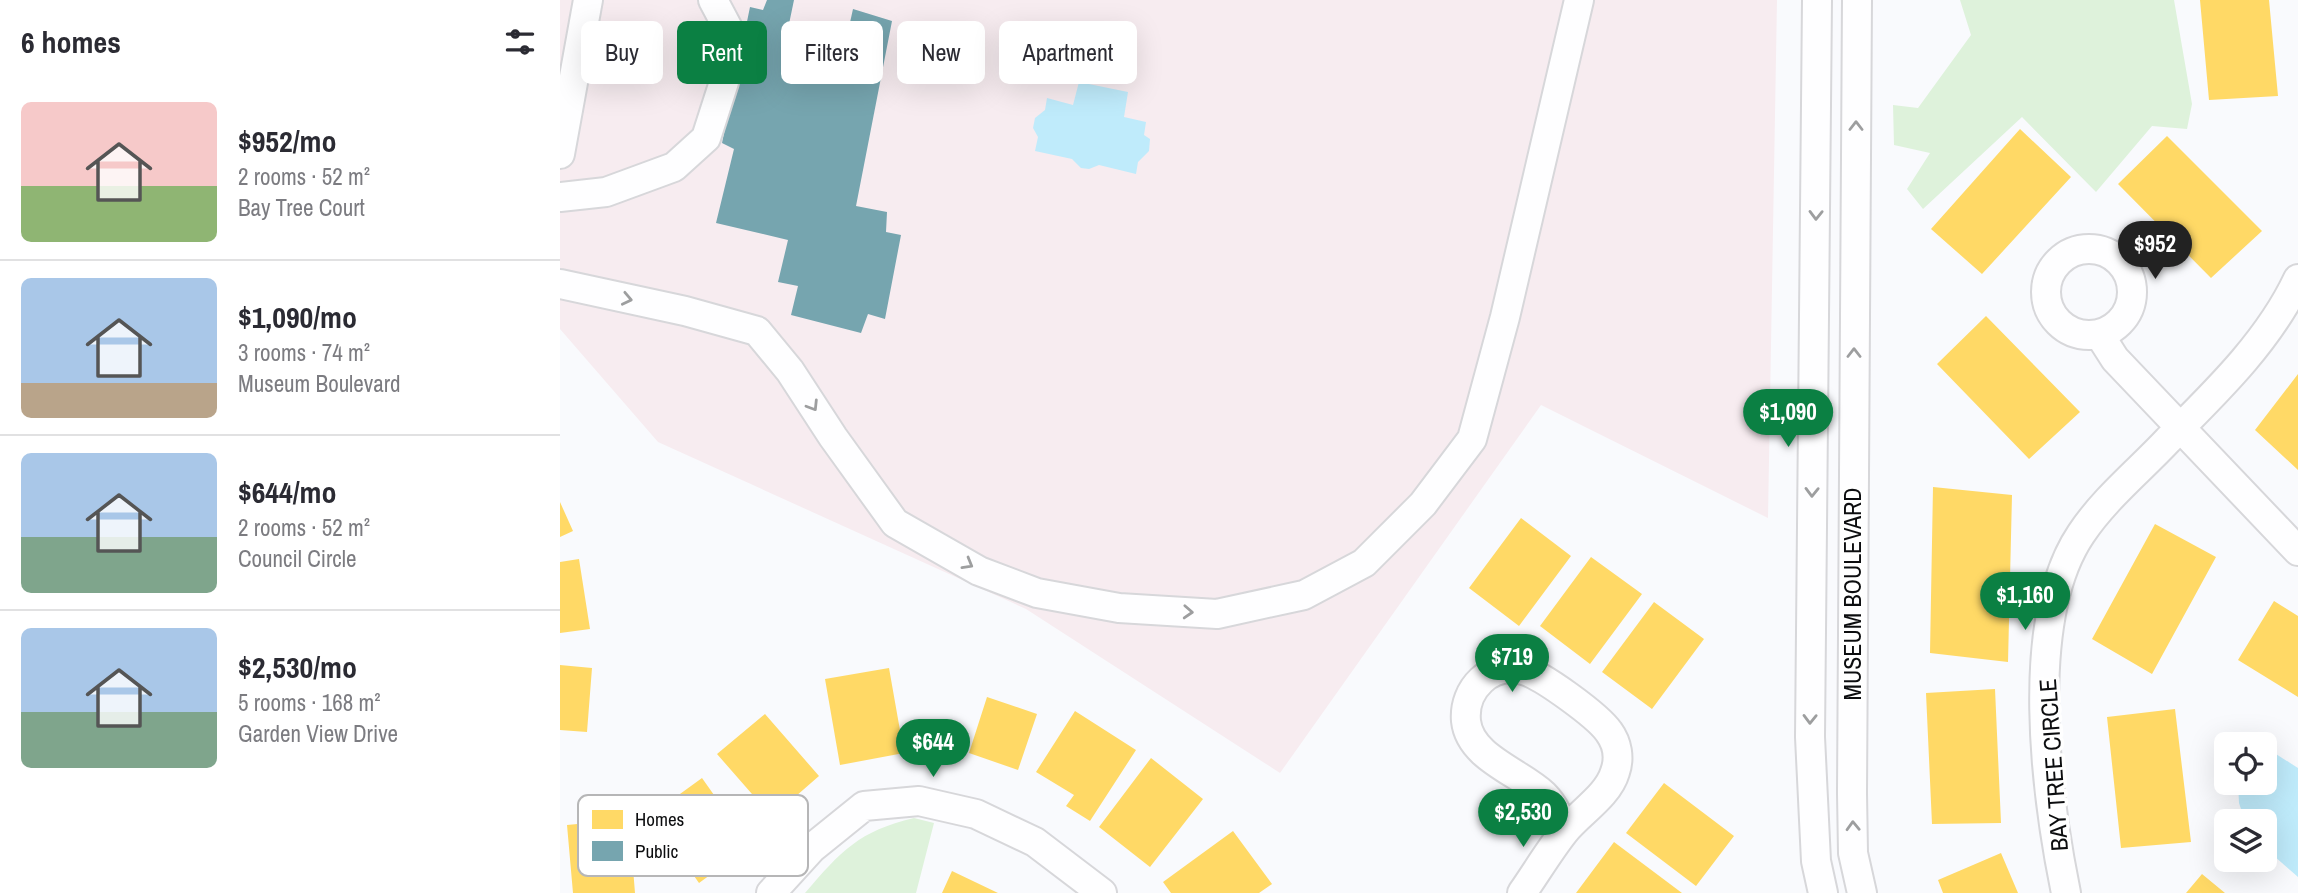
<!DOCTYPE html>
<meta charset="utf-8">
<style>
body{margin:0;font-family:"Archivo Narrow",sans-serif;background:#f7f7f7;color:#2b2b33;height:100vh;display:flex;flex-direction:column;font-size:26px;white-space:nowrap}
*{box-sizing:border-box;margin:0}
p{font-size:23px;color:#7c7c81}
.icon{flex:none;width:38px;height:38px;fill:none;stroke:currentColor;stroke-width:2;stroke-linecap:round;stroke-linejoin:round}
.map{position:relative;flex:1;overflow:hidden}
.panel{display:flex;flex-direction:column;background:#fff;width:560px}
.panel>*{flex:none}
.hud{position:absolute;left:21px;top:21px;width:665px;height:63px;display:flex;gap:14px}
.controls{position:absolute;left:1654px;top:732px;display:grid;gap:14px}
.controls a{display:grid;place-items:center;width:63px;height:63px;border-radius:10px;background:#fff;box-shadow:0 7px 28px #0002;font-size:35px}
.price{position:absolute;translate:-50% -60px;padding:0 16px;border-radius:24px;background:#0b8043;color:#fff;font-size:23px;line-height:46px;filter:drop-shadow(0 2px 4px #0008)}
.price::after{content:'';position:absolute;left:50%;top:42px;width:21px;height:16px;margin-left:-10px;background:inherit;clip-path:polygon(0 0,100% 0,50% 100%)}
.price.on{background:#222;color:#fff}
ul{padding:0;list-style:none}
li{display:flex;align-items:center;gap:21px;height:175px;padding:0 21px}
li+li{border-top:2px solid #e1e1e2}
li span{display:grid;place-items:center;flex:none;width:196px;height:140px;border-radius:10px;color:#555}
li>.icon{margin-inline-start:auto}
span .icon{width:84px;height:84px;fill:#fffc;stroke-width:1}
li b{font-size:30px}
h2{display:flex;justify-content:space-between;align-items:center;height:84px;padding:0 21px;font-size:30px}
.tag{padding:0 24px;border-radius:10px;background:#fff;box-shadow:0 7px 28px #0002;font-size:24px;line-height:63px}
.tag.on{background:#0b8043;color:#fff}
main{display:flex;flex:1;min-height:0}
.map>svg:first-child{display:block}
</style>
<main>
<section class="panel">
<h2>6 homes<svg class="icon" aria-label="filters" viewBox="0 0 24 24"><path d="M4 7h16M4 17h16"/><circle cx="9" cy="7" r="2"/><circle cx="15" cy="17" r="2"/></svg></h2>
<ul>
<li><span style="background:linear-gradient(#f6c9c9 60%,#8fb573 0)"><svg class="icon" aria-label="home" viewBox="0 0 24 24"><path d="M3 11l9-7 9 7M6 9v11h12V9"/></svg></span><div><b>$952/mo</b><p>2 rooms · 52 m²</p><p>Bay Tree Court</p></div></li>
<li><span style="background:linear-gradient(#a9c7e8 75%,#b9a48a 0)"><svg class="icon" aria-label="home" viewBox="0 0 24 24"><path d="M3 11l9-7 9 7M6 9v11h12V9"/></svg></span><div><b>$1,090/mo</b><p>3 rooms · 74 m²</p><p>Museum Boulevard</p></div></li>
<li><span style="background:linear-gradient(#a9c7e8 60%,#7fa58c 0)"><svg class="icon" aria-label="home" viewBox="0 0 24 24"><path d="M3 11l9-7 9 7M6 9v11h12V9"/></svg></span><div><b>$644/mo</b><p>2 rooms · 52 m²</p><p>Council Circle</p></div></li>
<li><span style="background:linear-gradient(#a9c7e8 60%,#7fa58c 0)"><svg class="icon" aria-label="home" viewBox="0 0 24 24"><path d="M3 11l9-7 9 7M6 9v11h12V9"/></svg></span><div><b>$2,530/mo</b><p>5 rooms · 168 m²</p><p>Garden View Drive</p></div></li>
</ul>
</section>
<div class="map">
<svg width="1738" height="893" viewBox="0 0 1738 893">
<rect width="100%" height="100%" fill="#f9fafd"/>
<path fill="#f7ecf0" d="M 0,0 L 1217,0 L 1208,518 L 981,405 L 720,773 L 466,609 L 98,442 L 0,329 Z"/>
<path fill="#def2db" d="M 1400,0 L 1614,0 L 1632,104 L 1627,129 L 1592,126 L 1536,192 L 1462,117 L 1363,209 L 1347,189 L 1370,153 L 1334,145 L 1333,105 L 1358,108 L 1411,35 Z
M 354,818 L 374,823 L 356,893 L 245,893 C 281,851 299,831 354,818 Z"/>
<path fill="#bfebfb" d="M 519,82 L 568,92 L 564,117 L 586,122 L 584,135 L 590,139 L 589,151 L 578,162 L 576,174 L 539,165 L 529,169 L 521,168 L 512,159 L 475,151 L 478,137 L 473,128 L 475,118 L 485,110 L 487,98 L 513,105 Z
M 1705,747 L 1738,768 L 1738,877 L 1705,848 L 1704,821 L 1685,821 L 1679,803 L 1678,782 L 1704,782 Z"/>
<path fill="#ffd966" d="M 1640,0 L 1709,0 L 1718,96 L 1649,100 Z
M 1460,129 L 1511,177 L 1422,274 L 1371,229 Z
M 1607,136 L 1702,231 L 1651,278 L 1558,184 Z
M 1426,316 L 1520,412 L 1469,459 L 1377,364 Z
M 1738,374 L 1738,470 L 1695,430 Z
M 1373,487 L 1452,495 L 1448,662 L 1370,653 Z
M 0,502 L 13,531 L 0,537 Z
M 961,518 L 1011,556 L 959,626 L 909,588 Z
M 1595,524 L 1656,557 L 1592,674 L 1532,639 Z
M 1031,557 L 1082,594 L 1030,664 L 980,626 Z
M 19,559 L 30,629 L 0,633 L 0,562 Z
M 1714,601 L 1738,616 L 1738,697 L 1678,660 Z
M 1094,602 L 1144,639 L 1092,709 L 1042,672 Z
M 0,665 L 32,668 L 27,732 L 0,730 Z
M 329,668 L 344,753 L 280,765 L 265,679 Z
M 1435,689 L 1441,823 L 1372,824 L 1366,693 Z
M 427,697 L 477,714 L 458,770 L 409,753 Z
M 1615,709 L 1631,842 L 1561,848 L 1547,717 Z
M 515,711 L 576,750 L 530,821 L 506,806 L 514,795 L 476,772 Z
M 205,714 L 259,776 L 212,817 L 157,754 Z
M 591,758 L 643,799 L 590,867 L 539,827 Z
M 142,778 L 190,846 L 139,883 L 91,815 Z
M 1104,783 L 1174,836 L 1136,886 L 1066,833 Z
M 69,819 L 75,893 L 13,893 L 7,825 Z
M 673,831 L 712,884 L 699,893 L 611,893 L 603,882 Z
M 1054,842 L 1122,893 L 1016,893 Z
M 1441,853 L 1458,893 L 1383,893 L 1378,880 Z
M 392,871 L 438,893 L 382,893 Z
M 1642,874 L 1665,893 L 1626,893 Z"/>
<path fill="#76a5af" d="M 207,0 L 234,0 L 229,24 L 287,36 L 293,9 L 332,21 L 296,206 L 327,212 L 326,232 L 341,235 L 325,319 L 308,314 L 301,333 L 231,315 L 238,286 L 218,282 L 228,240 L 156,223 L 174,149 L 162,143 L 190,7 L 203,10 Z"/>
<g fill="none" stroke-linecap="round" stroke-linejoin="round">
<g stroke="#d7d7da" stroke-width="32">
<path id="minor" d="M 1257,0 L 1250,737 L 1256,861 L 1263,893
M 1297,0 L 1292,793 L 1293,853 L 1302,893
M 0,154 L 28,0
M 0,197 L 46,192 L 114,167 L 146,138 L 164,82 L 170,32 L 153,0
M1486 292a43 43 0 1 1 86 0a43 43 0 1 1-86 0Z
M 0,284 L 125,311 L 197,331 L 230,371 L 273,437 L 335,523 L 419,571 L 477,593 L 559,608 L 657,614 L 744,595 L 804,563 L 863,504 L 912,439 L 945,317 L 1019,0
M 1539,334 L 1555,359 L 1738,551
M 211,893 L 252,848 L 304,806 L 359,801 L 416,814 L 475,842 L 542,893
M 962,893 C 976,873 989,851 1004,832 C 1019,813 1048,796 1055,772 C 1060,758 1057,743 1049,732 C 1038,716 982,675 963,670 C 931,661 903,689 906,721 C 910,758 960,772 984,795 C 995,806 999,818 1004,832
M 1506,893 C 1486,795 1463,620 1521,534 C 1544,499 1580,470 1608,440 C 1656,392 1709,341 1738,279"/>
</g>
<use href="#minor" stroke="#fefeff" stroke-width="28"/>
</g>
<defs><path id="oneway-chevron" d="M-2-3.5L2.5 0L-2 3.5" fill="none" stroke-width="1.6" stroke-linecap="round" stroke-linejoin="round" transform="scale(1.75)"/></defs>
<g stroke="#9d9e9f">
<use href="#oneway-chevron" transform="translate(1296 126) rotate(-90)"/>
<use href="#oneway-chevron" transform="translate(1256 215) rotate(91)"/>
<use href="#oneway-chevron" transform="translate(67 299) rotate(12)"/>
<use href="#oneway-chevron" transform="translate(1294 353) rotate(-90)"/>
<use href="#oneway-chevron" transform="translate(253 406) rotate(58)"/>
<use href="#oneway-chevron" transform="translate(1252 492) rotate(91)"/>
<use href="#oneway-chevron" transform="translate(408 564) rotate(30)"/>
<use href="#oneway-chevron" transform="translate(628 612) rotate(3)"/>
<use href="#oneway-chevron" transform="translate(1250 719) rotate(91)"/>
<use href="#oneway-chevron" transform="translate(1293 826) rotate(-92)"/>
</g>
<g text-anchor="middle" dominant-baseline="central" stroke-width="7" stroke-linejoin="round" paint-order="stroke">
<g font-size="24" fill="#0c0d0f" stroke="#fff">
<text transform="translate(1292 594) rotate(-90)">MUSEUM BOULEVARD</text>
<text transform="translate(1493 765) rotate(-94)">BAY TREE CIRCLE</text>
</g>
</g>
<rect x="18" y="795" width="230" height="81" rx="10" fill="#fff" stroke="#b6b6b7" stroke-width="2"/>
<rect x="32" y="810" width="31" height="19" fill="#ffd966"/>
<rect x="32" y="841" width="31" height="20" fill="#76a5af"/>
<g font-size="19" fill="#0c0d0f">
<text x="75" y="826">Homes</text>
<text x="75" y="858">Public</text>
</g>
</svg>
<div class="controls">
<a><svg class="icon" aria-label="locate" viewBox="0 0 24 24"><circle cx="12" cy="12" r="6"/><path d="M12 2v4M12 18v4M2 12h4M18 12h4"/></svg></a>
<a><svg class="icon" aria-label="layers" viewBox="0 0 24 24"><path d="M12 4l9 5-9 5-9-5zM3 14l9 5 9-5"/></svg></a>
</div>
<b class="price on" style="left:1595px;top:281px">$952</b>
<b class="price" style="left:1228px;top:449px">$1,090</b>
<b class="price" style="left:1465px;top:632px">$1,160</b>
<b class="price" style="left:952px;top:694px">$719</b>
<b class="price" style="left:373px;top:779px">$644</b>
<b class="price" style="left:963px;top:849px">$2,530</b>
<div class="hud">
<a class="tag">Buy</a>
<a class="tag on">Rent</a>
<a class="tag">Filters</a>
<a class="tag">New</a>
<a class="tag">Apartment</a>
</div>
</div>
</main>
